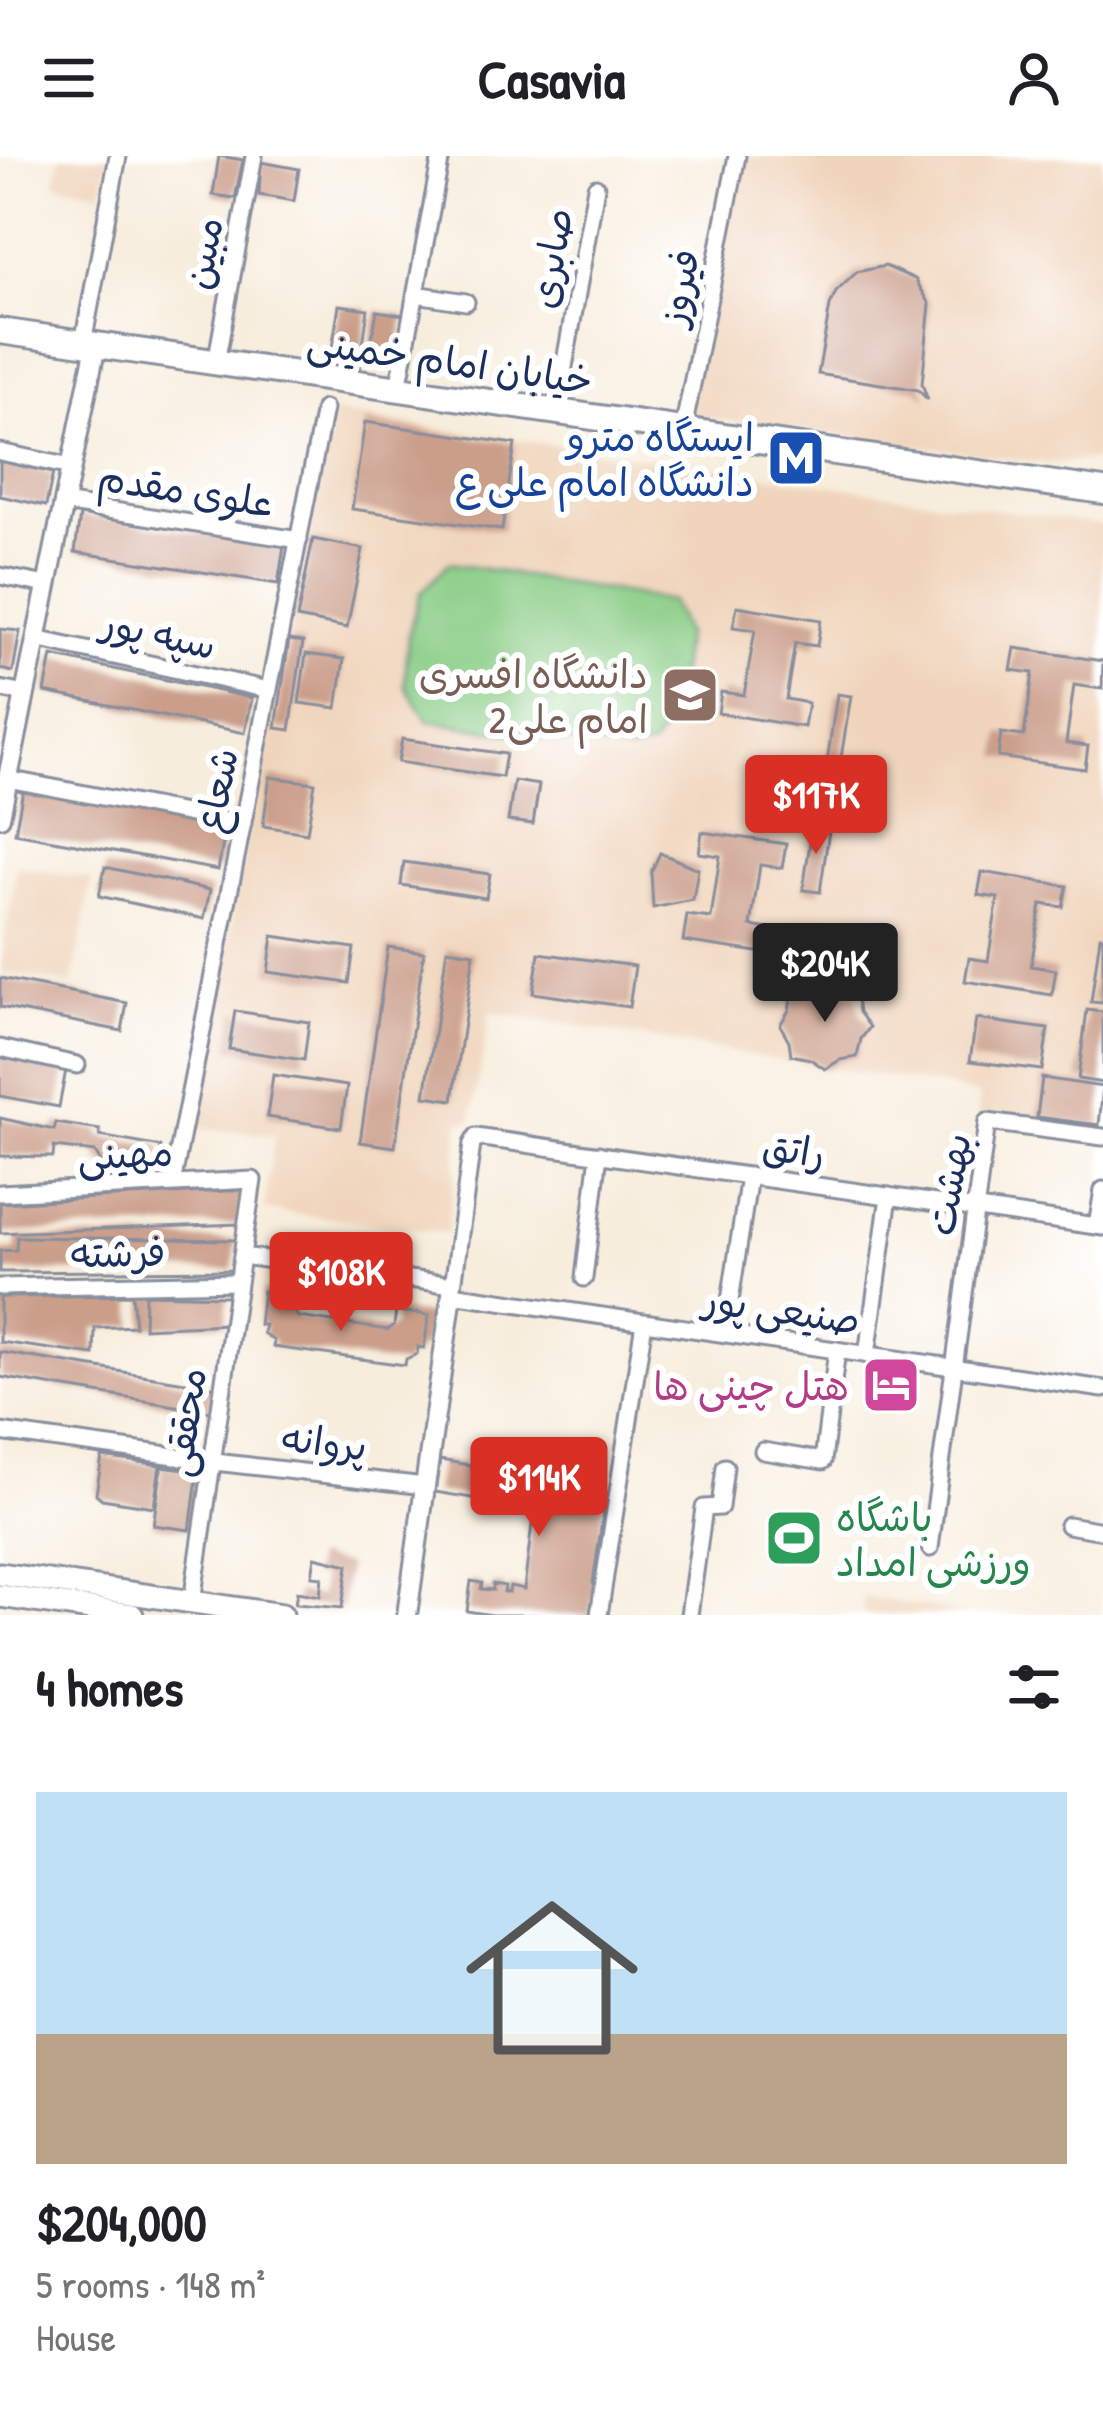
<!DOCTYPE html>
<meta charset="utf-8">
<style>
body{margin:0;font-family:"Patrick Hand","Playpen Sans Arabic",sans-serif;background:#f2f2f2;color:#202124;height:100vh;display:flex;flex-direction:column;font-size:45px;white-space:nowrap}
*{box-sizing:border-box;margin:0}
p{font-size:39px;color:#757577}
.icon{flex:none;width:66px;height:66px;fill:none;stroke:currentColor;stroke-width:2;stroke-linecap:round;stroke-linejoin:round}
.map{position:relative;height:1459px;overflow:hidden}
.details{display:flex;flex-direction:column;background:#fff;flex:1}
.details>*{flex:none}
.price{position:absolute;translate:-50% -102px;padding:0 27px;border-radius:12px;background:#d93025;color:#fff;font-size:39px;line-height:78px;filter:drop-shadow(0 3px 6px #0008)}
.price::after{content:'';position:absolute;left:50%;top:72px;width:36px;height:27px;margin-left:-18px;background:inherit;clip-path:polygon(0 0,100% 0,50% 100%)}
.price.selected{background:#222;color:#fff}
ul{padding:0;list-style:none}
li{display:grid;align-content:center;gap:24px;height:636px;padding:0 36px}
li span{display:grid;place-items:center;height:372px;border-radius:0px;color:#555}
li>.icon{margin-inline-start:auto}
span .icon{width:216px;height:216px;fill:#fffc;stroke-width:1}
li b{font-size:51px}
h2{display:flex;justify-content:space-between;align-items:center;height:144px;padding:0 36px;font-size:51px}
header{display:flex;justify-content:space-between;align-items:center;height:156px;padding:0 36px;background:#fff;font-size:54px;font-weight:700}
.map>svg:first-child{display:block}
</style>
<header><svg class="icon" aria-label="menu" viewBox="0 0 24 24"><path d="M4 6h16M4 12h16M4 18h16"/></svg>Casavia<svg class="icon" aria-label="person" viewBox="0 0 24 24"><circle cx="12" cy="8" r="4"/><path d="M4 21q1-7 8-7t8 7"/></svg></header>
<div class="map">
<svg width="1103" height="1459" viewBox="0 0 1103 1459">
<rect width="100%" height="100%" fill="#fff"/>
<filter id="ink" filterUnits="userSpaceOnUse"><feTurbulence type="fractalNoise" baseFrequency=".00833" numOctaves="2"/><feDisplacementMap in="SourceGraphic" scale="24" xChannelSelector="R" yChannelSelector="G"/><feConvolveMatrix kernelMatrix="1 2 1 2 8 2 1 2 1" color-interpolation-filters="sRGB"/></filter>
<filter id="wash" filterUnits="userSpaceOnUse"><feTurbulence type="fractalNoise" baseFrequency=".004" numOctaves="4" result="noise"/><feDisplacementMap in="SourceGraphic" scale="48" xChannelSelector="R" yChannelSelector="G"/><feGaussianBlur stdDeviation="2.7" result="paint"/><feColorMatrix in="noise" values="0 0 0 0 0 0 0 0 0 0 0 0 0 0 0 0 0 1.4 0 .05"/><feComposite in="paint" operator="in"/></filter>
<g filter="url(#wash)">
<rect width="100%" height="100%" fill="#f7eddc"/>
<path fill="#f0d5bc" d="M 61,0 L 109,0 L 101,36 L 55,27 Z
M 737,0 L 1103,0 L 1103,240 L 1096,304 L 1048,307 L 686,259 Z
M 334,257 L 1103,369 L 1103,975 L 978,959 L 980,939 L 942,930 L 490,856 L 471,966 L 460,965 L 448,1077 L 264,1054 L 275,979 L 196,972 L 242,708 Z
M 17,710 L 92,724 L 72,829 L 0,816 Z
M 864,1441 L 969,1458 L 969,1459 L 862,1459 Z"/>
<path fill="#8acd86" stroke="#527e72" stroke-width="3" d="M 449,407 L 671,445 L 685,478 L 673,562 L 651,591 L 630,596 L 428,565 L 405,529 L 408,480 L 420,438 Z"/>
<g id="blocks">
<path fill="#cb9e8a" d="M 219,0 L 243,4 L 235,42 L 213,39 Z
M 261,6 L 299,13 L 294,45 L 259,39 Z
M 885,110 L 915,123 L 930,148 L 922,228 L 928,244 L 918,234 L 818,218 L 830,150 L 836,136 L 857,116 Z
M 339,149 L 368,153 L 360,211 L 330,206 Z
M 377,155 L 404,159 L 399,197 L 370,192 Z
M 365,266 L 515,288 L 502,374 L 352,353 Z
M 0,305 L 53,317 L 46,350 L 0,340 Z
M 80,359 L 284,390 L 278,428 L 75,396 Z
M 313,383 L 363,393 L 347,472 L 297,462 Z
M 737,450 L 821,464 L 817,490 L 795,487 L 786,543 L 808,547 L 804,571 L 718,557 L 721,536 L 744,539 L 755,474 L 733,471 Z
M 0,473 L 20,475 L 13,516 L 0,513 Z
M 289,484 L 303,486 L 290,574 L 276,572 Z
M 1015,492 L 1103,505 L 1102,533 L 1074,529 L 1066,587 L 1088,590 L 1085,613 L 998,601 L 1001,577 L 1024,580 L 1033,517 L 1011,514 Z
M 306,498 L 344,503 L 337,552 L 299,547 Z
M 52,500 L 252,542 L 245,577 L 45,536 Z
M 837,538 L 851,540 L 840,608 L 827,606 Z
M 402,583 L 506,598 L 502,621 L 398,606 Z
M 818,610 L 846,614 L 839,662 L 811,658 Z
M 270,621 L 315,627 L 307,677 L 263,670 Z
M 514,625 L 539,629 L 533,668 L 508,665 Z
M 23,634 L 226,671 L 218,714 L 15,677 Z
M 813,666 L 830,668 L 820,736 L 803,734 Z
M 702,676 L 786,688 L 782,712 L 760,709 L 751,770 L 774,774 L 771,798 L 683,785 L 687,759 L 711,762 L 720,700 L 699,697 Z
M 660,697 L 698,713 L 693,744 L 653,752 L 651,716 Z
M 404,706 L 490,718 L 486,742 L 401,729 Z
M 105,711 L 210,734 L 204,763 L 99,740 Z
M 982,716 L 1067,730 L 1063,751 L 1041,748 L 1031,810 L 1056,814 L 1052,839 L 965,825 L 969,802 L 988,805 L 998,742 L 978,739 Z
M 273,780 L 354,792 L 349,827 L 268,816 Z
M 1100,780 L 1103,780 L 1103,847 L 1091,846 Z
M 388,791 L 424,796 L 395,991 L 360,986 Z
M 447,793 L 474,797 L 453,944 L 425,940 Z
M 539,797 L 635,810 L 629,851 L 533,837 Z
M 0,822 L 127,847 L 122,875 L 0,851 Z
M 824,823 L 838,833 L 856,837 L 859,856 L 870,871 L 861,883 L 857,901 L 840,904 L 825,913 L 810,903 L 791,899 L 789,885 L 780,869 L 789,854 L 792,838 L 809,834 Z
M 1087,854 L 1103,856 L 1103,927 L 1078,923 Z
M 235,855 L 309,866 L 304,904 L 229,893 Z
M 976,863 L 1048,873 L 1042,914 L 970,905 Z
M 0,901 L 66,914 L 59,951 L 0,940 Z
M 273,919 L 347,930 L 341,972 L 267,961 Z
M 1042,922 L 1103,931 L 1099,969 L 1037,961 Z
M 0,962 L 54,974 L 56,967 L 100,974 L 100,980 L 161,991 L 158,1011 L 102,1008 L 95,996 L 54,991 L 53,1001 L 0,1000 Z
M 243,1034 L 239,1068 L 0,1077 L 0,1047 Z
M 17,1081 L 236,1084 L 233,1114 L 0,1116 L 0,1095 L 16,1094 Z
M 263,1135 L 295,1140 L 293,1154 L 298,1161 L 388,1174 L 394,1169 L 396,1155 L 429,1159 L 424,1192 L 418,1191 L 417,1198 L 406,1203 L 405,1209 L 273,1191 L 274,1185 L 263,1177 L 265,1169 L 259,1169 Z
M 145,1138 L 227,1140 L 226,1168 L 144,1172 Z
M 132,1139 L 135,1170 L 95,1172 L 94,1199 L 0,1186 L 0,1141 Z
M 0,1196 L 216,1231 L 212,1256 L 0,1221 Z
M 102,1301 L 160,1309 L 154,1351 L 102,1343 L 96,1338 Z
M 440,1304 L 539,1321 L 538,1328 L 546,1330 L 547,1322 L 564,1324 L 564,1319 L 592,1323 L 589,1333 L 606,1336 L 593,1427 L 598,1437 L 593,1440 L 590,1459 L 492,1459 L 467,1455 L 471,1425 L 482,1427 L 481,1433 L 493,1434 L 493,1428 L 505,1430 L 504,1436 L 509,1436 L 510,1430 L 524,1433 L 534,1352 L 435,1336 Z
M 162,1310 L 198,1315 L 190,1374 L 153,1369 Z
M 315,1401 L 348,1409 L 342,1452 L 295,1448 L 297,1436 L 320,1440 L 322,1421 L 312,1420 Z"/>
</g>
</g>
<g filter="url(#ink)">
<use href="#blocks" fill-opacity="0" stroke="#898e9d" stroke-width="3"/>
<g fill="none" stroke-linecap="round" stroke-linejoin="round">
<g stroke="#898e9d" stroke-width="21">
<path id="minor" d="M 416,138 L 466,146
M 83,187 L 118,0
M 216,207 L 254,0
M 398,233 L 441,0
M 556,256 L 596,31
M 683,274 L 737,0
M 0,296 L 71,311
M 63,347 L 299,384
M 0,420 L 47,429
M 36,483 L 269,534
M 0,533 L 25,538
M 7,623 L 243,668
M 0,892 L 77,909
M 172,1028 L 324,253
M 0,1037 L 253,1024 L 192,1446
M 1097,1070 L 1103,1034
M 1103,1071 L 476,981 L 472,988 L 452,1138 L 1103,1233
M 242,1100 L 453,1129
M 584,1122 L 599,998
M 0,1131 L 238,1126
M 725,1178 L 749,1020
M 867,1199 L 889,1040
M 0,1276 L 212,1305
M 763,1295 L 823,1305 L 837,1194
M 215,1306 L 425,1330
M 1068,1369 L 1103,1375
M 930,1392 L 987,966 L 1103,981
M 599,1459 L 644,1166
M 689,1459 L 704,1352 L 720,1351 L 725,1311"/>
</g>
<g stroke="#898e9d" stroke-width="24">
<path id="tertiary" d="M 0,661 L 96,189
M 407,1459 L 452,1138"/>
</g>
<g stroke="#898e9d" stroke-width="27">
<path id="secondary" d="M 0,1418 L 282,1459
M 0,1440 L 132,1459"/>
</g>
<g stroke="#898e9d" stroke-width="30">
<path id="primary" d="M 0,175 L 1103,335"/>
</g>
<use href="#minor" stroke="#fff" stroke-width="15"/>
<use href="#tertiary" stroke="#fff" stroke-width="18"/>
<use href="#secondary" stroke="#fff" stroke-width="21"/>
<use href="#primary" stroke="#fff" stroke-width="24"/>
</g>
</g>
<defs>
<g id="metro-square" transform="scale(3)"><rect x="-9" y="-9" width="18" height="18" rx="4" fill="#1a4fb4" stroke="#fff"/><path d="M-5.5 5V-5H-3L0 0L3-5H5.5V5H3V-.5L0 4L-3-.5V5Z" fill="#fff"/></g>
<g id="university-square" transform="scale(3)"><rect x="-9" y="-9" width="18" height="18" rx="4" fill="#8d6e63" stroke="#fff"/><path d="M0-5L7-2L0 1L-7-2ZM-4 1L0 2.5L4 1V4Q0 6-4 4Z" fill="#fff"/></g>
<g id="hotel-square" transform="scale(3)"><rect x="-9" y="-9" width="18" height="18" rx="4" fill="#d1479c" stroke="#fff"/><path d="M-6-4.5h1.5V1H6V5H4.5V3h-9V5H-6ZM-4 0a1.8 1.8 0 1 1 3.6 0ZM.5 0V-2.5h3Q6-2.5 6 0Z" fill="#fff"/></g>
<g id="stadium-square" transform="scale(3)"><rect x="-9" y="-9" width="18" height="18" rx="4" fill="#2e9e5b" stroke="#fff"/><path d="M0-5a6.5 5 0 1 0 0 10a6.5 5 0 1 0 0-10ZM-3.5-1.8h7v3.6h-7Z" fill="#fff"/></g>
</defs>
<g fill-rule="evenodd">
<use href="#metro-square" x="796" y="302"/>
<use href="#university-square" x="690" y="539"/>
<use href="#hotel-square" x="891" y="1229"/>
<use href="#stadium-square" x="794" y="1382"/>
</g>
<g text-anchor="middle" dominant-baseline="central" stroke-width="12" stroke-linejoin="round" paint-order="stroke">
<g font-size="39" fill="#1b2f5e" stroke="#fff">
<text transform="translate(202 97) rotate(-80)">مبین</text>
<text transform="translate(550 102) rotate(-80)">صابری</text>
<text transform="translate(678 131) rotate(-79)">فیروز</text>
<text transform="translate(450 204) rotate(8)">خیابان امام خمینی</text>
<text transform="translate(186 333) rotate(9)">علوی مقدم</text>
<text transform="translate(159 477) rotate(12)">سپه پور</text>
<text transform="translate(216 634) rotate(-79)">شعاع</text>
<text transform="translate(794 993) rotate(8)">راتق</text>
<text transform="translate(125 997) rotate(-3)">مهینی</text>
<text transform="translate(948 1028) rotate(-80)">بهشت</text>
<text transform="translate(118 1096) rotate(-1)">فرشته</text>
<text transform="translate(782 1153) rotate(8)">صنیعی پور</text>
<text transform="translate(184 1266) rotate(-82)">محققی</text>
<text transform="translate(324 1285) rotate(7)">پروانه</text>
</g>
<g font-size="39" fill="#164399" stroke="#fff" text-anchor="end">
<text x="754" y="280">ایستگاه مترو<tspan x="754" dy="45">دانشگاه امام علی ع</tspan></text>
</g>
<g font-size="39" fill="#785e54" stroke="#fff" text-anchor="end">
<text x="648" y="517">دانشگاه افسری<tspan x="648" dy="45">امام علی2</tspan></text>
</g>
<g font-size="39" fill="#b23c85" stroke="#fff" text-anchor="end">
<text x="849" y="1229">هتل چینی ها</text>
</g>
<g font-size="39" fill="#27864d" stroke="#fff" text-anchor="start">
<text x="836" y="1360">باشگاه<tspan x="836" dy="45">ورزشی امداد</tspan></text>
</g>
</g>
</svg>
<b class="price" style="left:816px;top:701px">$117K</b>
<b class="price selected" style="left:825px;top:869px">$204K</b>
<b class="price" style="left:341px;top:1178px">$108K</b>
<b class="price" style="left:539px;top:1383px">$114K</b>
</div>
<section class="details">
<h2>4 homes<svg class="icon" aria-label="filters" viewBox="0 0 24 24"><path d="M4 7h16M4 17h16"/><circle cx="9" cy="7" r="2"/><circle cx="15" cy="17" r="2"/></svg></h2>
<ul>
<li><span style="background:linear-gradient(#bfe0f5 65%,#b9a48a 0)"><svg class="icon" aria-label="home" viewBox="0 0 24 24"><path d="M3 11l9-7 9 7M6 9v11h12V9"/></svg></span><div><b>$204,000</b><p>5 rooms · 148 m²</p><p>House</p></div></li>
</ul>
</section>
